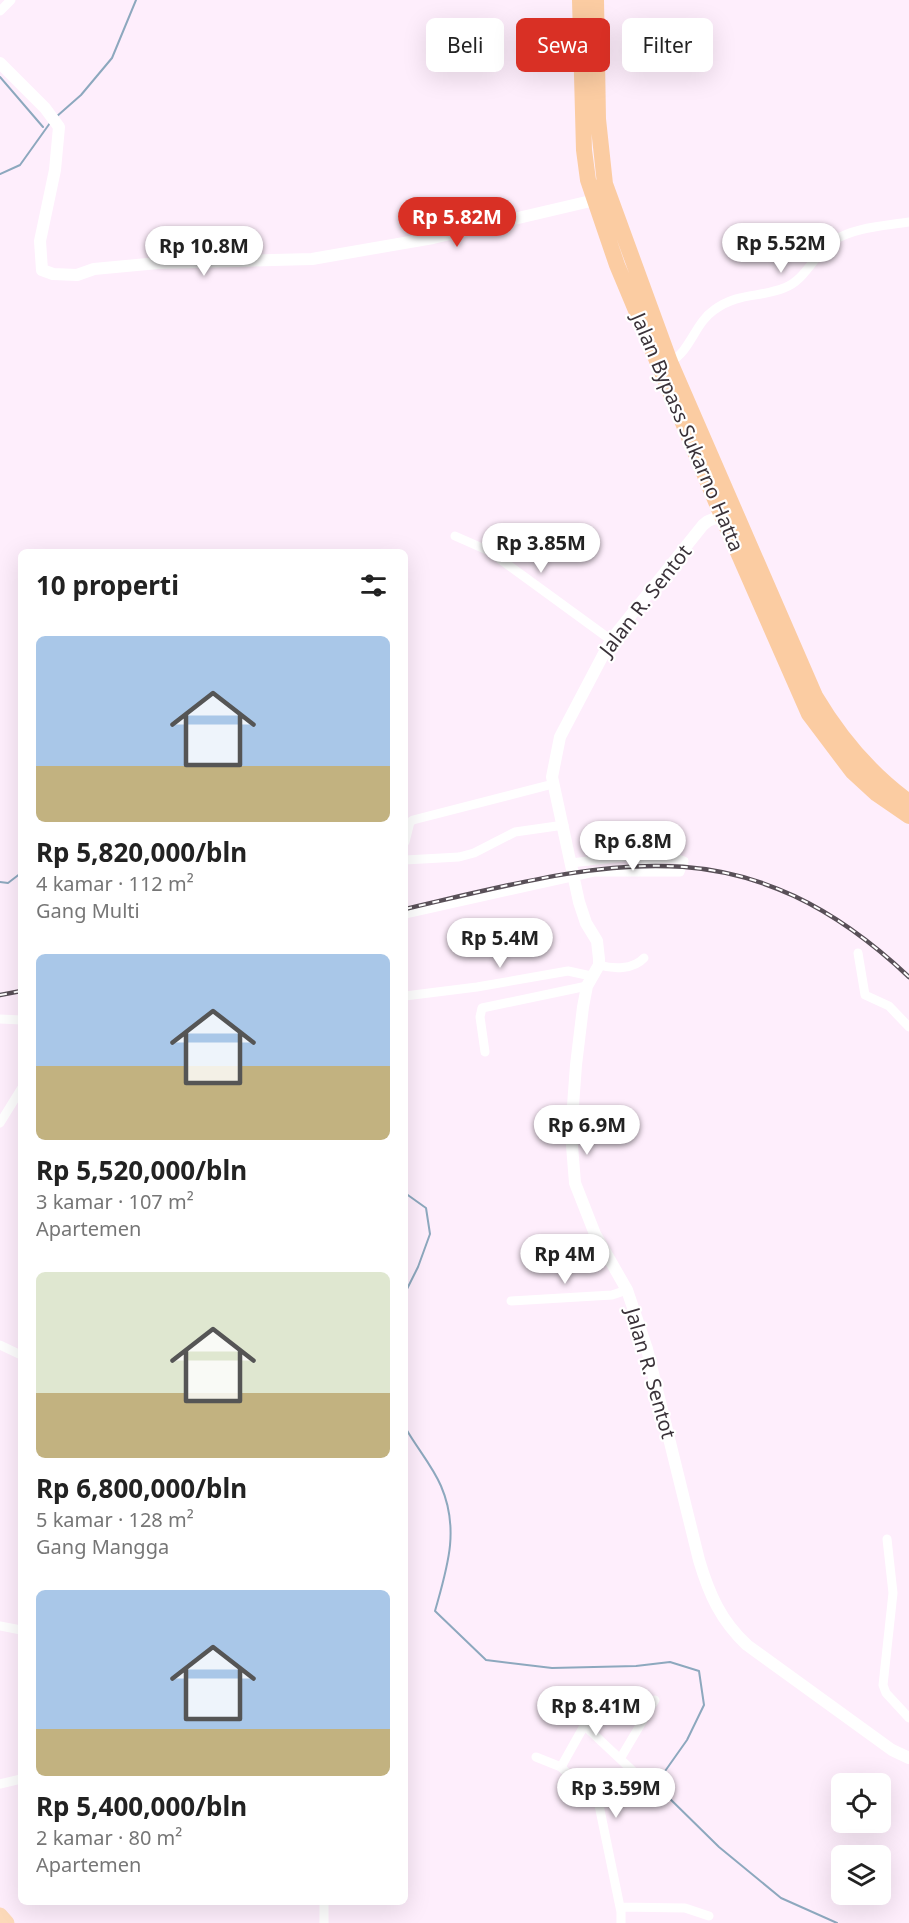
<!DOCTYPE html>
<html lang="id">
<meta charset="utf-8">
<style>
body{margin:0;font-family:"Noto Sans",sans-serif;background:#f2f2f2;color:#222;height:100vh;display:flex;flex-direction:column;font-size:22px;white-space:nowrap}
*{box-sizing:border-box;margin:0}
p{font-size:20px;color:#767676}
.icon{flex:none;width:33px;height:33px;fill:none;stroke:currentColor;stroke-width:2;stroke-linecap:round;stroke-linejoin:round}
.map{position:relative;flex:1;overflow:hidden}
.sheet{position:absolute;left:18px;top:549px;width:390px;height:1356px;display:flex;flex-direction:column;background:#fff;border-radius:9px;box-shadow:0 6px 24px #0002}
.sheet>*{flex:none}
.guide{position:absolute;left:426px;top:18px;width:393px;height:54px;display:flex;gap:12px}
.tools{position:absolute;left:831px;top:1773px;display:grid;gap:12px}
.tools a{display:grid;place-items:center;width:60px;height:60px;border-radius:9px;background:#fff;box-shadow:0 6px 24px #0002;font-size:30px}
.price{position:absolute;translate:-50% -51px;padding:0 14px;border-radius:21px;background:#fff;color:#222;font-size:20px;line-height:39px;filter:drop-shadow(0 2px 3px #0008)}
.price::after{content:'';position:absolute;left:50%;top:36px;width:18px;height:14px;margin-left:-9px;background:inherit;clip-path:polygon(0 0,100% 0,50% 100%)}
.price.on{background:#d93025;color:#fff}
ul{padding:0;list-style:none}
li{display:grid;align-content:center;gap:12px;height:318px;padding:0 18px}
li span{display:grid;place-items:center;height:186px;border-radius:9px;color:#555}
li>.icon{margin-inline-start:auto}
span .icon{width:108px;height:108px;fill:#fffc;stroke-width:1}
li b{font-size:26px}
h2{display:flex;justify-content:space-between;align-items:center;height:72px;padding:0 18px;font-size:26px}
.pill{padding:0 21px;border-radius:9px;background:#fff;box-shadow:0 6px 24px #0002;font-size:21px;line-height:54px}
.pill.on{background:#d93025;color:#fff}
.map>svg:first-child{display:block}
</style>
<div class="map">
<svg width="909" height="1923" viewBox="0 0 909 1923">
<rect width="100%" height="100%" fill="#feeefc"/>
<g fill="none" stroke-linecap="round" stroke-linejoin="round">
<path stroke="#8da8be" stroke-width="2" d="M 0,77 L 43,127
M 56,117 L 81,95 L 112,58 L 136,0
M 0,174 L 20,165 L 50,123
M 0,882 L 8,883 L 21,873
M 405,1193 L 426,1208 L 430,1234 L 418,1267 L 405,1293
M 405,1427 C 416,1447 432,1465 441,1486 C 460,1530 447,1568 435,1611 L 486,1660 L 552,1668 L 636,1666 L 670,1662 L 699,1671 L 704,1705 L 687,1740 L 663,1774 L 662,1791 L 719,1847 L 781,1898 L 837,1923"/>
<path stroke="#fff" stroke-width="9" d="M 0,11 L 11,0
M 670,362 C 690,352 695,323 714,310 C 739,292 759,298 784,288 C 806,280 814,254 833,241 C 854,227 885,226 909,222
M 455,536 L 489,551 L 611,640
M 405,842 L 410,822 L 413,820 L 553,784
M 405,860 L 459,857 L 474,853 L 515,832 L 564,825
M 405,914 L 594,872 L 680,872 L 684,861 C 669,854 645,865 632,856 L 571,863
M 858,953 L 865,995 L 889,1006 L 909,1027
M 599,965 C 613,969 633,970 644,958
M 405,996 L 477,987 L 568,971 L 591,976
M 0,1019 L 21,1020
M 485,1052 L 480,1017 L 482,1008 L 587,986
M 0,1123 L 21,1089
M 511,1301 L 612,1295 L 627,1290
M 0,1345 L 21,1355
M 887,1539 L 893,1593 L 883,1685 L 886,1693 L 909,1718
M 0,1626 L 21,1630
M 586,1727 L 634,1772
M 536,1757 L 561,1767 L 599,1805 L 621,1912 L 621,1923
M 620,1759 L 655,1700
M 561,1767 L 603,1692
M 0,1784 L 21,1779
M 620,1907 L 685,1908 L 709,1916
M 324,1923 L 324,1902"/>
<path stroke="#fff" stroke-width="12" d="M 0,63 L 45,108 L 59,127 L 55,170 L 40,241 L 42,270 L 53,274 L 77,275 L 94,269 L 158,263 L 312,259 L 433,238 L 595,200
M 729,513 L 708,521 L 703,525 L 611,640 L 560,737 L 552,777 L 579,902 L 586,923 L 597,941 L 599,959 L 599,965 L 587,986 L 583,1007 L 576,1065 L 571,1133 L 575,1183 L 595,1234 L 627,1290 L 647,1349 L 699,1560 C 709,1594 721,1621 747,1645 L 892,1750 L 909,1758"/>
<path stroke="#fcd9b9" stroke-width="15" d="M 0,1915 L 7,1923"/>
<path stroke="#fbcca2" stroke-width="16" d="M 580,0 L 584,150 L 588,180 L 617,265 L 722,516 L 809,714 L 852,771 L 877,794 L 909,816
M 596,0 L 598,119 L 605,184 L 670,362 L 815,696 C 840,738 869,773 909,802"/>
<g stroke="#595058" stroke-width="4.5">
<path id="rail" d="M 405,909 C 607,862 741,819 909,977
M 0,995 L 21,991"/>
</g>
<use href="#rail" stroke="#fff" stroke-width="2" stroke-dasharray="7" stroke-linecap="butt"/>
</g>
<g text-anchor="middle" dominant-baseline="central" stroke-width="4.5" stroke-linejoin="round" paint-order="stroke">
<g font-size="20" fill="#3a3239" stroke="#fff">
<text transform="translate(688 432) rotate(67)">Jalan Bypass Sukarno Hatta</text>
<text transform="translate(645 600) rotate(-52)">Jalan R. Sentot</text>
<text transform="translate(651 1373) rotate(74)">Jalan R. Sentot</text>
</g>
</g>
</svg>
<div class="tools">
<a><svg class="icon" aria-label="locate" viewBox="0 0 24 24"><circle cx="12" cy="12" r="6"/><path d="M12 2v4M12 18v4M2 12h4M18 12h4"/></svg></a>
<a><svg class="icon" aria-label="layers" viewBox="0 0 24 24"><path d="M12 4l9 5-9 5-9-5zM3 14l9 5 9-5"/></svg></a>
</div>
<b class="price on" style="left:457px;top:248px">Rp 5.82M</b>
<b class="price" style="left:781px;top:274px">Rp 5.52M</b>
<b class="price" style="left:204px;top:277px">Rp 10.8M</b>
<b class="price" style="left:541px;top:574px">Rp 3.85M</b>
<b class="price" style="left:633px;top:872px">Rp 6.8M</b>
<b class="price" style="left:500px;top:969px">Rp 5.4M</b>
<b class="price" style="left:587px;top:1156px">Rp 6.9M</b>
<b class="price" style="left:565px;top:1285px">Rp 4M</b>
<b class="price" style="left:596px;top:1737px">Rp 8.41M</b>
<b class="price" style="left:616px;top:1819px">Rp 3.59M</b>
<div class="guide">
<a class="pill">Beli</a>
<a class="pill on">Sewa</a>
<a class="pill">Filter</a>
</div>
<section class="sheet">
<h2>10 properti<svg class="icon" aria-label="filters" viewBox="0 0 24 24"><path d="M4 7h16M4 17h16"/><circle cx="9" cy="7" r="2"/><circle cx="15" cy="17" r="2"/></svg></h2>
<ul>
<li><span style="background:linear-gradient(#a9c7e8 70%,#c2b280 0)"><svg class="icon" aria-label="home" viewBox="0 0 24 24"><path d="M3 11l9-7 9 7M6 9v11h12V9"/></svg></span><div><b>Rp 5,820,000/bln</b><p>4 kamar · 112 m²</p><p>Gang Multi</p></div></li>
<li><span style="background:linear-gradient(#a9c7e8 60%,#c2b280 0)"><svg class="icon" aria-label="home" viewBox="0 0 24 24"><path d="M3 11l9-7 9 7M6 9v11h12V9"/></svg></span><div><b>Rp 5,520,000/bln</b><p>3 kamar · 107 m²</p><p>Apartemen</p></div></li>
<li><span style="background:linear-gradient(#dfe7d0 65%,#c2b280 0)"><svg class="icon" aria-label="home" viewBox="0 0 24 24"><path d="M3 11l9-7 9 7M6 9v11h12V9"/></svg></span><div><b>Rp 6,800,000/bln</b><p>5 kamar · 128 m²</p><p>Gang Mangga</p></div></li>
<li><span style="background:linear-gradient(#a9c7e8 75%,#c2b280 0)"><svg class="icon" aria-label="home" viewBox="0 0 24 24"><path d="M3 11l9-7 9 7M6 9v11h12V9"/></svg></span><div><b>Rp 5,400,000/bln</b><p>2 kamar · 80 m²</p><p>Apartemen</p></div></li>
</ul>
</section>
</div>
